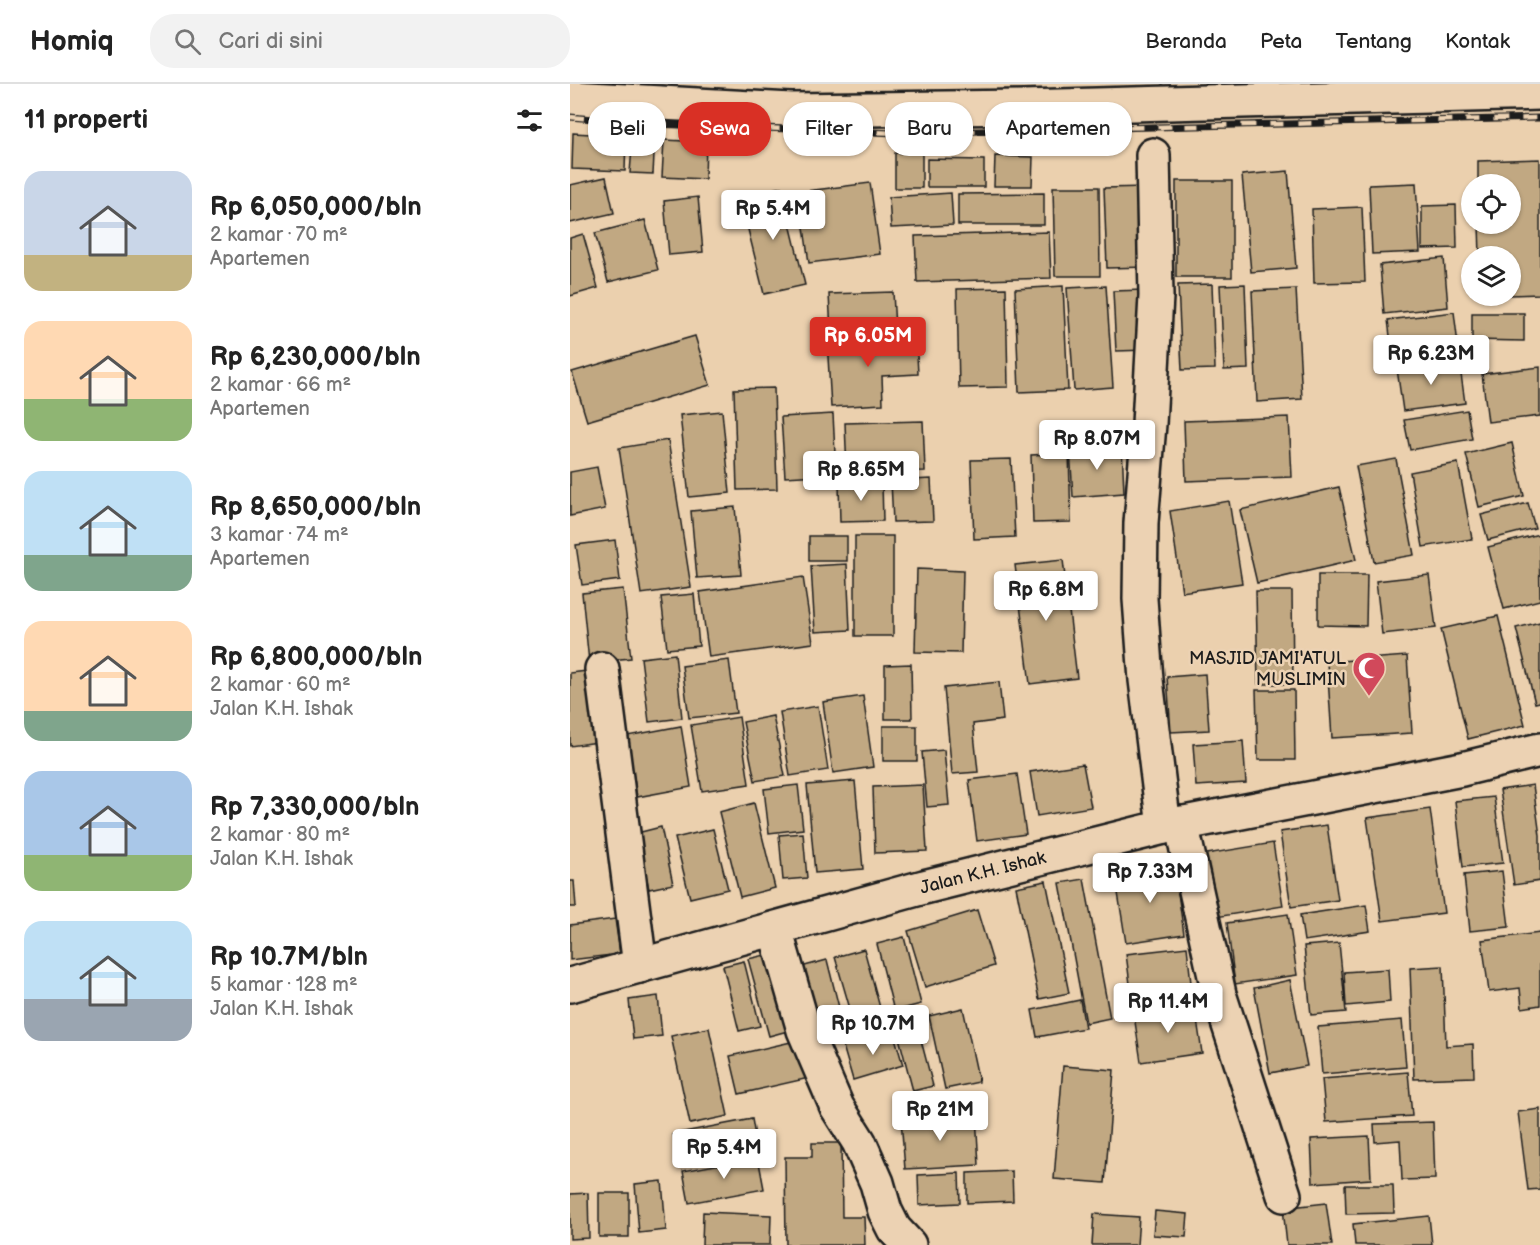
<!DOCTYPE html>
<html lang="id">
<meta charset="utf-8">
<style>
body{margin:0;font-family:"Balsamiq Sans",sans-serif;background:#f2f2f2;color:#222;height:100vh;display:flex;flex-direction:column;font-size:22px;white-space:nowrap}
*{box-sizing:border-box;margin:0}
p{font-size:20px;color:#767676}
.icon{flex:none;width:33px;height:33px;fill:none;stroke:currentColor;stroke-width:2;stroke-linecap:round;stroke-linejoin:round}
.map{position:relative;flex:1;overflow:hidden}
.side{display:flex;flex-direction:column;background:#fff;width:570px}
.side>*{flex:none}
.guide{position:absolute;left:18px;top:18px;width:570px;height:54px;display:flex;gap:12px}
.buttons{position:absolute;left:891px;top:90px;display:grid;gap:12px}
.buttons a{display:grid;place-items:center;width:60px;height:60px;border-radius:50%;background:#fff;box-shadow:0 2px 4px #0004;font-size:30px}
.price{position:absolute;translate:-50% -51px;padding:0 14px;border-radius:6px;background:#fff;color:#222;font-size:20px;line-height:39px;filter:drop-shadow(0 2px 3px #0008)}
.price::after{content:'';position:absolute;left:50%;top:36px;width:18px;height:14px;margin-left:-9px;background:inherit;clip-path:polygon(0 0,100% 0,50% 100%)}
.price.active{background:#d93025;color:#fff}
ul{padding:0;list-style:none}
li{display:flex;align-items:center;gap:18px;height:150px;padding:0 24px}
li span{display:grid;place-items:center;flex:none;width:168px;height:120px;border-radius:18px;color:#555}
li>.icon{margin-inline-start:auto}
span .icon{width:72px;height:72px;fill:#fffc;stroke-width:1}
li b{font-size:26px}
h2{display:flex;justify-content:space-between;align-items:center;height:72px;padding:0 24px;font-size:26px}
.pill{padding:0 21px;border-radius:24px;background:#fff;box-shadow:0 2px 4px #0004;font-size:21px;line-height:54px}
.pill.active{background:#d93025;color:#fff}
header{display:flex;align-items:center;gap:36px;box-sizing:border-box;height:84px;padding:0 30px;background:#fff;border-bottom:2px solid #e0e0e0}
header strong{font-size:28px}
nav{display:flex;gap:33px;margin-inline-start:auto;font-size:21px}
.search{width:420px;height:54px;background:#f2f2f2;display:flex;align-items:center;gap:15px;box-sizing:border-box;padding:0 21px;border-radius:24px;color:#767676;font-size:22px}
main{display:flex;flex:1;min-height:0}
.map>svg:first-child{display:block}
</style>
<header>
<strong>Homiq</strong>
<div class="search"><svg class="icon" aria-label="search" viewBox="0 0 24 24"><circle cx="10" cy="10" r="6"/><path d="M15 15l6 6"/></svg>Cari di sini</div>
<nav><a>Beranda</a><a>Peta</a><a>Tentang</a><a>Kontak</a></nav>
</header>
<main>
<section class="side">
<h2>11 properti<svg class="icon" aria-label="filters" viewBox="0 0 24 24"><path d="M4 7h16M4 17h16"/><circle cx="9" cy="7" r="2"/><circle cx="15" cy="17" r="2"/></svg></h2>
<ul>
<li><span style="background:linear-gradient(#c9d6e8 70%,#c2b280 0)"><svg class="icon" aria-label="home" viewBox="0 0 24 24"><path d="M3 11l9-7 9 7M6 9v11h12V9"/></svg></span><div><b>Rp 6,050,000/bln</b><p>2 kamar · 70 m²</p><p>Apartemen</p></div></li>
<li><span style="background:linear-gradient(#ffd9b3 65%,#8fb573 0)"><svg class="icon" aria-label="home" viewBox="0 0 24 24"><path d="M3 11l9-7 9 7M6 9v11h12V9"/></svg></span><div><b>Rp 6,230,000/bln</b><p>2 kamar · 66 m²</p><p>Apartemen</p></div></li>
<li><span style="background:linear-gradient(#bfe0f5 70%,#7fa58c 0)"><svg class="icon" aria-label="home" viewBox="0 0 24 24"><path d="M3 11l9-7 9 7M6 9v11h12V9"/></svg></span><div><b>Rp 8,650,000/bln</b><p>3 kamar · 74 m²</p><p>Apartemen</p></div></li>
<li><span style="background:linear-gradient(#ffd9b3 75%,#7fa58c 0)"><svg class="icon" aria-label="home" viewBox="0 0 24 24"><path d="M3 11l9-7 9 7M6 9v11h12V9"/></svg></span><div><b>Rp 6,800,000/bln</b><p>2 kamar · 60 m²</p><p>Jalan K.H. Ishak</p></div></li>
<li><span style="background:linear-gradient(#a9c7e8 70%,#8fb573 0)"><svg class="icon" aria-label="home" viewBox="0 0 24 24"><path d="M3 11l9-7 9 7M6 9v11h12V9"/></svg></span><div><b>Rp 7,330,000/bln</b><p>2 kamar · 80 m²</p><p>Jalan K.H. Ishak</p></div></li>
<li><span style="background:linear-gradient(#bfe0f5 65%,#9aa5b1 0)"><svg class="icon" aria-label="home" viewBox="0 0 24 24"><path d="M3 11l9-7 9 7M6 9v11h12V9"/></svg></span><div><b>Rp 10.7M/bln</b><p>5 kamar · 128 m²</p><p>Jalan K.H. Ishak</p></div></li>
</ul>
</section>
<div class="map">
<svg width="970" height="1161" viewBox="0 0 970 1161">
<rect width="100%" height="100%" fill="#ebd0ae"/>
<filter id="ink" filterUnits="userSpaceOnUse"><feTurbulence type="fractalNoise" baseFrequency=".0167" numOctaves="2"/><feDisplacementMap in="SourceGraphic" scale="12" xChannelSelector="R" yChannelSelector="G"/><feConvolveMatrix kernelMatrix="1 2 1 2 8 2 1 2 1" color-interpolation-filters="sRGB"/></filter>
<g filter="url(#ink)">
<path fill="#c1a882" stroke="#1c1c1c" stroke-width="1.5" d="M 3,49 L 56,52 L 55,87 L 2,85 Z
M 63,51 L 85,52 L 83,90 L 60,89 Z
M 94,56 L 136,58 L 135,95 L 92,93 Z
M 325,69 L 352,69 L 352,104 L 325,104 Z
M 425,72 L 463,73 L 462,102 L 424,102 Z
M 357,75 L 414,76 L 414,103 L 357,103 Z
M 970,75 L 970,210 L 940,211 L 940,172 L 910,172 L 909,140 L 940,140 L 940,100 L 908,100 L 908,77 Z
M 718,87 L 726,184 L 681,188 L 672,91 Z
M 36,93 L 44,129 L 0,139 L 0,101 Z
M 606,97 L 662,97 L 662,193 L 606,193 Z
M 300,99 L 310,170 L 239,179 L 229,108 Z
M 846,99 L 850,168 L 802,170 L 799,101 Z
M 211,103 L 235,201 L 194,210 L 170,113 Z
M 483,103 L 529,103 L 530,192 L 485,192 Z
M 576,103 L 578,183 L 537,184 L 534,104 Z
M 381,109 L 383,141 L 321,144 L 319,113 Z
M 474,109 L 474,141 L 388,141 L 388,110 Z
M 128,113 L 133,168 L 99,171 L 94,117 Z
M 886,121 L 887,164 L 852,165 L 852,122 Z
M 792,123 L 795,198 L 744,199 L 742,125 Z
M 75,136 L 88,186 L 38,198 L 25,149 Z
M 479,148 L 481,194 L 347,198 L 345,152 Z
M 13,150 L 28,204 L 0,212 L 0,154 Z
M 874,174 L 878,223 L 814,230 L 810,181 Z
M 642,200 L 645,285 L 612,286 L 608,201 Z
M 675,200 L 678,285 L 654,286 L 650,201 Z
M 493,202 L 498,306 L 449,308 L 445,205 Z
M 536,202 L 543,303 L 504,306 L 497,204 Z
M 436,204 L 438,303 L 389,304 L 387,205 Z
M 726,205 L 732,315 L 687,318 L 682,207 Z
M 574,206 L 577,266 L 546,267 L 543,207 Z
M 323,208 L 325,245 L 261,248 L 259,210 Z
M 884,228 L 889,269 L 823,276 L 818,236 Z
M 902,229 L 954,229 L 954,257 L 902,256 Z
M 125,252 L 140,301 L 17,337 L 2,288 Z
M 346,252 L 348,290 L 312,292 L 313,320 L 261,323 L 257,256 Z
M 889,276 L 895,319 L 833,327 L 827,285 Z
M 970,283 L 970,332 L 918,338 L 912,290 Z
M 204,304 L 207,405 L 167,406 L 164,305 Z
M 897,326 L 902,355 L 840,366 L 834,336 Z
M 152,327 L 160,409 L 119,413 L 110,331 Z
M 263,330 L 266,390 L 215,393 L 211,333 Z
M 719,333 L 722,393 L 616,397 L 614,337 Z
M 353,337 L 355,387 L 277,388 L 275,339 Z
M 98,356 L 121,503 L 71,510 L 49,364 Z
M 942,359 L 954,412 L 909,423 L 896,370 Z
M 552,361 L 554,409 L 503,413 L 500,365 Z
M 499,369 L 501,438 L 463,439 L 461,371 Z
M 441,375 L 445,453 L 404,455 L 401,376 Z
M 826,375 L 844,471 L 804,478 L 786,382 Z
M 888,379 L 902,455 L 853,463 L 840,388 Z
M 27,383 L 35,425 L 0,432 L 0,388 Z
M 361,395 L 363,437 L 323,438 L 321,397 Z
M 312,399 L 313,437 L 270,438 L 269,400 Z
M 769,403 L 786,476 L 687,499 L 670,426 Z
M 659,417 L 672,499 L 612,508 L 600,427 Z
M 958,419 L 965,444 L 918,456 L 911,431 Z
M 165,423 L 171,491 L 127,494 L 121,427 Z
M 969,450 L 970,516 L 934,525 L 918,463 Z
M 239,452 L 277,452 L 277,477 L 239,477 Z
M 285,452 L 323,452 L 323,552 L 285,552 Z
M 45,456 L 50,496 L 12,501 L 6,461 Z
M 493,476 L 507,594 L 460,600 L 445,481 Z
M 277,480 L 280,546 L 245,548 L 241,482 Z
M 347,485 L 393,487 L 391,569 L 345,568 Z
M 748,491 L 797,491 L 796,542 L 748,541 Z
M 859,491 L 866,544 L 812,550 L 806,497 Z
M 233,493 L 243,559 L 139,573 L 130,508 Z
M 53,505 L 61,574 L 19,578 L 12,509 Z
M 686,507 L 722,507 L 723,600 L 688,600 Z
M 124,510 L 129,562 L 97,565 L 91,513 Z
M 928,532 L 955,641 L 898,655 L 871,545 Z
M 970,538 L 970,618 L 965,619 L 946,544 Z
M 105,570 L 112,634 L 79,638 L 71,574 Z
M 837,572 L 842,649 L 762,654 L 757,578 Z
M 159,576 L 166,629 L 119,634 L 112,582 Z
M 341,580 L 342,635 L 315,635 L 315,581 Z
M 26,586 L 35,657 L 0,662 L 0,589 Z
M 635,590 L 639,646 L 601,648 L 597,593 Z
M 429,598 L 433,636 L 403,640 L 408,688 L 382,690 L 374,604 Z
M 686,606 L 724,606 L 725,676 L 688,676 Z
M 293,612 L 303,683 L 263,689 L 253,618 Z
M 248,622 L 258,686 L 220,692 L 210,628 Z
M 203,632 L 215,692 L 185,697 L 173,638 Z
M 169,633 L 179,700 L 132,707 L 121,641 Z
M 111,642 L 121,703 L 67,713 L 57,652 Z
M 313,642 L 347,642 L 347,677 L 313,677 Z
M 673,657 L 676,699 L 626,702 L 623,660 Z
M 374,666 L 379,721 L 357,723 L 352,668 Z
M 513,680 L 521,723 L 467,732 L 460,688 Z
M 447,690 L 456,750 L 407,757 L 399,696 Z
M 285,697 L 293,785 L 245,789 L 237,701 Z
M 228,701 L 233,745 L 199,749 L 194,705 Z
M 353,701 L 357,767 L 305,769 L 303,703 Z
M 963,701 L 970,752 L 970,797 L 944,801 L 930,706 Z
M 924,713 L 933,779 L 893,783 L 885,717 Z
M 184,719 L 205,804 L 170,813 L 149,728 Z
M 860,725 L 874,829 L 812,837 L 797,734 Z
M 757,741 L 768,816 L 721,823 L 710,748 Z
M 91,743 L 103,800 L 79,805 L 67,749 Z
M 143,745 L 158,805 L 120,814 L 105,754 Z
M 233,749 L 237,794 L 213,796 L 209,751 Z
M 703,759 L 713,822 L 646,833 L 636,770 Z
M 604,782 L 614,850 L 556,859 L 545,790 Z
M 932,787 L 939,843 L 900,847 L 894,791 Z
M 514,795 L 540,934 L 516,939 L 490,799 Z
M 0,797 L 4,797 L 6,823 L 0,823 Z
M 476,797 L 499,909 L 469,915 L 446,803 Z
M 796,821 L 800,847 L 734,857 L 730,831 Z
M 407,826 L 424,882 L 355,903 L 338,847 Z
M 718,830 L 727,891 L 665,900 L 657,839 Z
M 45,835 L 50,870 L 0,876 L 0,841 Z
M 970,849 L 970,921 L 952,924 L 950,904 L 919,908 L 912,856 Z
M 334,853 L 351,920 L 324,927 L 307,860 Z
M 769,859 L 776,928 L 741,931 L 734,862 Z
M 617,863 L 622,908 L 562,915 L 556,870 Z
M 294,865 L 315,942 L 287,949 L 265,873 Z
M 204,869 L 225,945 L 199,952 L 178,875 Z
M 257,876 L 276,951 L 251,958 L 231,883 Z
M 174,877 L 190,942 L 169,947 L 153,882 Z
M 873,882 L 876,962 L 903,960 L 904,993 L 844,995 L 840,884 Z
M 818,885 L 820,918 L 776,922 L 774,888 Z
M 720,896 L 737,982 L 700,989 L 684,904 Z
M 88,912 L 92,952 L 63,955 L 59,916 Z
M 510,916 L 515,944 L 467,953 L 462,926 Z
M 625,922 L 632,969 L 571,978 L 564,931 Z
M 393,924 L 409,998 L 375,1005 L 359,932 Z
M 832,936 L 836,983 L 752,990 L 748,943 Z
M 347,941 L 363,1002 L 343,1007 L 327,946 Z
M 139,944 L 158,1032 L 120,1040 L 101,952 Z
M 323,947 L 333,981 L 283,996 L 273,962 Z
M 230,956 L 239,994 L 169,1010 L 160,972 Z
M 493,982 L 544,986 L 535,1099 L 484,1095 Z
M 838,988 L 842,1032 L 756,1038 L 752,995 Z
M 970,1025 L 970,1105 L 958,1106 L 948,1028 Z
M 406,1032 L 409,1081 L 335,1085 L 331,1036 Z
M 182,1035 L 188,1069 L 109,1083 L 103,1050 Z
M 863,1038 L 865,1095 L 832,1096 L 830,1056 L 805,1058 L 804,1040 Z
M 799,1052 L 801,1095 L 743,1099 L 741,1055 Z
M 242,1059 L 271,1059 L 272,1133 L 294,1133 L 295,1161 L 216,1161 L 215,1073 L 242,1073 Z
M 188,1073 L 194,1105 L 119,1119 L 113,1087 Z
M 442,1087 L 443,1117 L 397,1119 L 397,1089 Z
M 389,1089 L 390,1119 L 349,1121 L 348,1091 Z
M 92,1097 L 96,1146 L 69,1149 L 65,1100 Z
M 775,1101 L 823,1101 L 824,1129 L 776,1130 Z
M 18,1109 L 19,1154 L 0,1155 L 0,1110 Z
M 29,1109 L 59,1109 L 59,1153 L 29,1153 Z
M 756,1119 L 762,1161 L 717,1161 L 713,1124 Z
M 585,1127 L 618,1130 L 616,1153 L 583,1151 Z
M 133,1128 L 201,1131 L 200,1161 L 132,1161 Z
M 524,1130 L 569,1133 L 567,1161 L 522,1161 Z
M 859,1132 L 862,1161 L 785,1161 L 783,1140 Z"/>
<g fill="none" stroke-linecap="round" stroke-linejoin="round">
<g stroke="#1c1c1c" stroke-width="38">
<path id="minor" d="M 0,14 L 221,26 L 453,23 L 970,9
M 583,71 L 586,212 L 579,340 L 571,439 L 570,515 L 576,596 L 594,743
M 32,585 L 70,882
M 611,739 L 649,910 L 714,1111
M 205,845 L 234,946 L 267,1023 L 289,1058 L 307,1099 L 315,1127 L 324,1145 L 339,1161"/>
</g>
<g stroke="#1c1c1c" stroke-width="38">
<g id="tertiary">
<path id="s1" d="M 0,901 L 354,803 L 594,743 L 892,685 L 970,666"/>
</g>
</g>
<use href="#minor" stroke="#ecd2b3" stroke-width="33"/>
<use href="#tertiary" stroke="#ecd2b3" stroke-width="33"/>
<g stroke="#1c1c1c" stroke-width="7">
<path id="rail" d="M 0,33 L 82,40 L 327,49 L 970,34"/>
</g>
<use href="#rail" stroke="#ecd2b3" stroke-width="4.5" stroke-dasharray="14" stroke-linecap="butt"/>
</g>
</g>
<defs>
<g id="mosque-pin" transform="scale(1.725)"><path d="M0 17L-7.5 6A9.5 9.5 0 1 1 7.5 6Z" fill="#d1495b" stroke="#ecd2b3"/><path d="M3.5-4.9A6 6 0 1 0 3.5 4.9A5 5 0 1 1 3.5-4.9Z" fill="#fff"/></g>
</defs>
<g fill-rule="evenodd">
<use href="#mosque-pin" x="799" y="584"/>
</g>
<g text-anchor="middle" dominant-baseline="central" stroke-width="5" stroke-linejoin="round" paint-order="stroke">
<g font-size="18" fill="#1c1c1c" stroke="#ecd2b3" text-anchor="end">
<text x="776" y="574">MASJID JAMI'ATUL<tspan x="776" dy="21">MUSLIMIN</tspan></text>
</g>
<g font-size="18" fill="#1c1c1c" stroke="#ecd2b3">
<text stroke="none"><textPath href="#s1" startOffset="428">Jalan K.H. Ishak</textPath></text>
</g>
</g>
</svg>
<div class="buttons">
<a><svg class="icon" aria-label="locate" viewBox="0 0 24 24"><circle cx="12" cy="12" r="6"/><path d="M12 2v4M12 18v4M2 12h4M18 12h4"/></svg></a>
<a><svg class="icon" aria-label="layers" viewBox="0 0 24 24"><path d="M12 4l9 5-9 5-9-5zM3 14l9 5 9-5"/></svg></a>
</div>
<b class="price" style="left:203px;top:157px">Rp 5.4M</b>
<b class="price active" style="left:298px;top:284px">Rp 6.05M</b>
<b class="price" style="left:861px;top:302px">Rp 6.23M</b>
<b class="price" style="left:527px;top:387px">Rp 8.07M</b>
<b class="price" style="left:291px;top:418px">Rp 8.65M</b>
<b class="price" style="left:476px;top:538px">Rp 6.8M</b>
<b class="price" style="left:580px;top:820px">Rp 7.33M</b>
<b class="price" style="left:598px;top:950px">Rp 11.4M</b>
<b class="price" style="left:303px;top:972px">Rp 10.7M</b>
<b class="price" style="left:370px;top:1058px">Rp 21M</b>
<b class="price" style="left:154px;top:1096px">Rp 5.4M</b>
<div class="guide">
<a class="pill">Beli</a>
<a class="pill active">Sewa</a>
<a class="pill">Filter</a>
<a class="pill">Baru</a>
<a class="pill">Apartemen</a>
</div>
</div>
</main>
